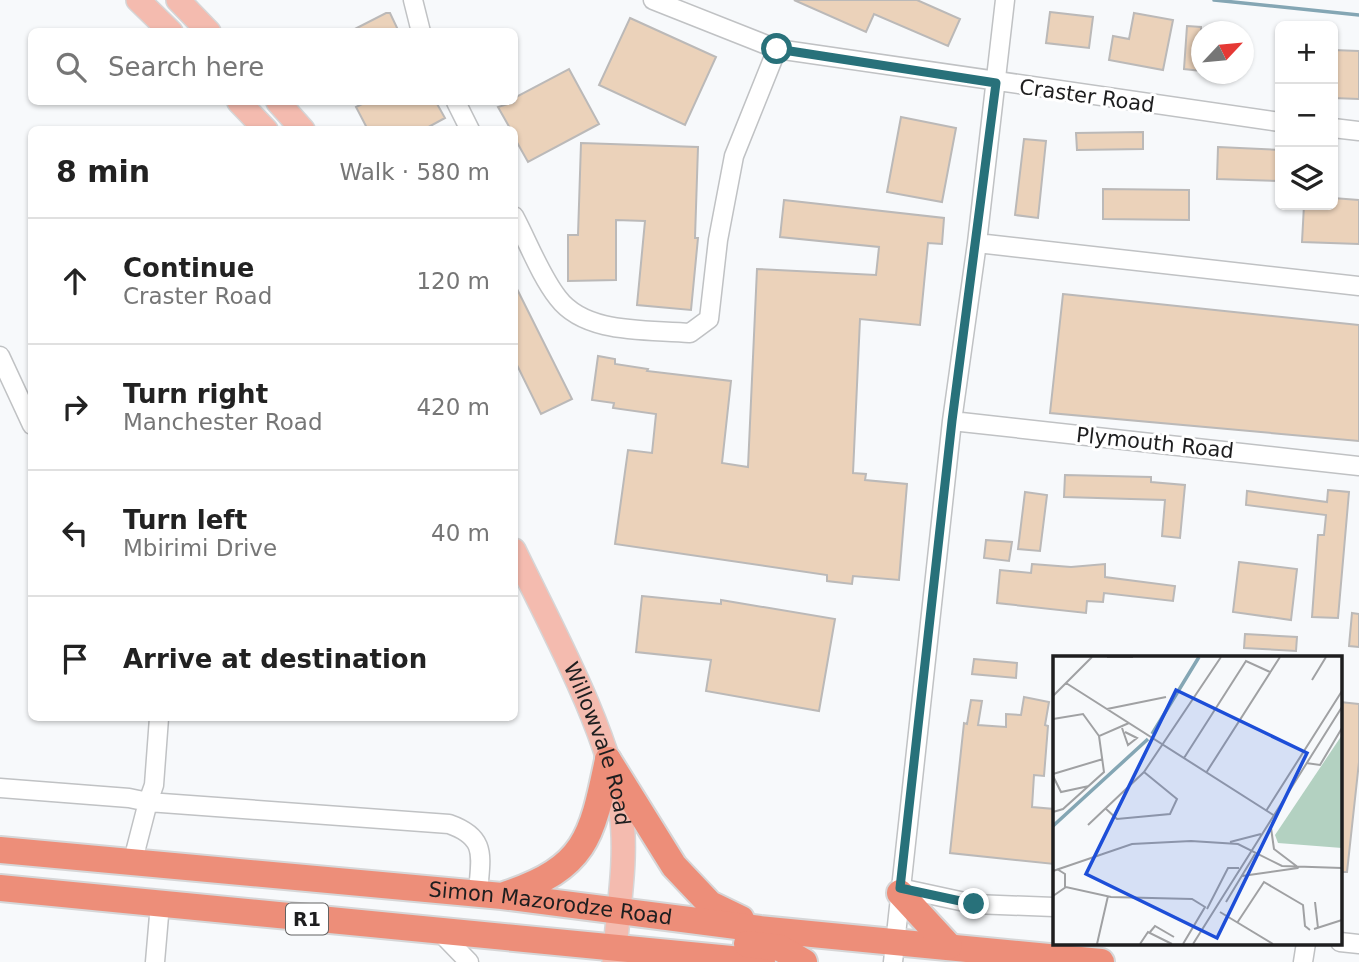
<!DOCTYPE html>
<html lang="en">
<head>
<meta charset="utf-8">
<style>
	:root { --surface:#fff; --page:#f2f2f2; --text:#222; --muted:#767676; --line:#e0e0e0 }
	body { margin:0; font-family:"DejaVu Sans",sans-serif; background:var(--page); color:var(--text) }
	.controls { position:absolute; right:21px; top:21px; display:grid; overflow:hidden; border-radius:10px; box-shadow:0 2px 5px #0004 }
	.controls button { width:63px; height:63px; display:grid; place-items:center; padding:0; border:0; border-bottom:2px solid var(--line); background:var(--surface); color:var(--text); font:35px sans-serif }
	.compass { position:absolute; left:1191px; top:21px; width:63px; height:63px; border-radius:50%; background:var(--surface); box-shadow:0 2px 5px #0004; rotate:64deg }
	.stop { position:absolute; width:21px; height:21px; margin:-16px; border:5px solid #28717a; border-radius:50%; background:#fff }
	.stop.end { background:#28717a; border-color:#fff; box-shadow:0 2px 7px #0008 }
	.list { margin:0; padding:0; list-style:none }
	h2 { display:flex; justify-content:space-between; align-items:center; height:91px; margin:0; padding:0 28px; font-size:30px }
	h2 small { font-size:23px; font-weight:400; color:var(--muted) }
	.list li { display:grid; grid-template-columns:46px 1fr auto; gap:21px; align-items:center; box-sizing:border-box; height:126px; padding:0 28px; border-top:2px solid var(--line) }
	.list b { display:block; font-size:26px; white-space:nowrap }
	.list p { margin:0; font-size:23px; white-space:nowrap; color:var(--muted) }
	.list em { font-size:23px; font-style:normal; color:var(--muted) }
	.icon { flex:none; width:38px; height:38px; fill:none; stroke:currentColor; stroke-width:2; stroke-linecap:round; stroke-linejoin:round }
	.map { position:relative; flex:none; width:1359px; height:962px; overflow:hidden }
	.search { position:absolute; background:var(--surface); box-shadow:0 2px 5px #0004; left:28px; top:28px; width:490px; height:77px; display:flex; align-items:center; gap:18px; box-sizing:border-box; padding:0 24px; border-radius:10px; color:var(--muted); font-size:26px }
	.panel { position:absolute; background:var(--surface); box-shadow:0 2px 5px #0004; left:28px; top:126px; width:490px; height:595px; border-radius:10px }
	.map>svg:first-child { display:block }
	.lines { fill:none; stroke-linecap:round; stroke-linejoin:round }
	.stream { stroke:#84a6b4; stroke-width:3.5 }
	.building { fill:#ebd2ba; stroke:#bbb9b8; stroke-width:2 }
	.minor-casing { stroke:#c0c2c4; stroke-width:21 }
	.major-casing { stroke:#d6d6d7; stroke-width:26 }
	.highway-casing { stroke:#d6d6d7; stroke-width:30 }
	.minor { stroke:#fff; stroke-width:18 }
	.major { stroke:#f4bbaf; stroke-width:23 }
	.highway { stroke:#ed8e79; stroke-width:26 }
	.route { stroke:#28717a; stroke-width:9 }
	.labels { text-anchor:middle; dominant-baseline:central; stroke-width:6; stroke-linejoin:round; paint-order:stroke }
	.shield { fill:#fff; stroke:#626262; stroke-width:2 }
	.shield-label { font-size:19px; font-weight:bold; fill:#1e1e1f }
	.street-label { font-size:21px; fill:#1e1e1f; stroke:#fff }
	.inset-river { fill:none; stroke:#84a6b4; stroke-width:3.5 }
	.inset-road { fill:none; stroke:#a0a1a3; stroke-width:2 }
	.view { fill:#1d4ed8; fill-opacity:0.15; stroke:#1d4ed8; stroke-width:3.5 }
	.inset-edge { fill:none; stroke:#1e1e1f; stroke-width:3.5 }
</style>
</head>
<body>
<div class="map">
<svg width="1359" height="962" viewBox="0 0 1359 962">
	<rect width="100%" height="100%" fill="#f7f9fb"/>
	<g class="lines">
		<path class="stream" d="M1214,0l145,15"/>
	</g>
	<path class="building" d="M794,0h123l43,19 -12,27 -74,-32 -8,18z
		M1050,12l43,5 -4,31 -43,-5z
		M386,13h4l9,19h-50z
		M1134,13l39,7 -10,50 -54,-10 4,-24 16,3z
		M630,18l86,39 -31,68 -86,-40z
		M1187,26l14,1v44l-17,-2z
		M1333,50l26,1v48l-26,-1z
		M569,69l30,55 -71,38 -14,-25v-7h-3l-13,-23 16,-5v-4z
		M366,102h70l9,16 -22,12h-55l-12,-23z
		M901,117l55,11 -14,74 -55,-10z
		M1143,132v17l-66,1 -1,-17z
		M1024,139l22,2 -8,77 -23,-3z
		M581,143l117,4 -3,91h3l-7,72 -54,-5 8,-84 -29,-1v60l-48,1v-46h10z
		M1218,147l62,3v31l-63,-2z
		M1103,189l86,1v30l-86,-1z
		M1333,198l26,2v44l-57,-2 2,-37h29z
		M784,200l160,18 -2,26 -14,-1 -8,82 -60,-6 -7,154 13,1 -1,6 42,4 -8,96 -46,-4 -1,8 -25,-3v-6l-212,-31 13,-94 24,3 4,-39 -43,-6 1,-5 -22,-3 6,-44 17,3v5l33,5 -1,2 84,10 -9,82 26,4 9,-198 119,6 3,-28 -99,-10z
		M514,283l58,116 -31,15 -27,-55z
		M1063,294l296,31v116l-309,-28z
		M1065,475l86,2v5l34,3 -5,53 -18,-2 3,-36 -101,-3z
		M1328,490l21,2 -11,126 -26,-1 6,-82h6l2,-20 -80,-10 1,-14 80,11z
		M1025,492l22,3 -7,56 -22,-2z
		M986,540l26,2 -3,19 -25,-3z
		M1239,562l58,7 -6,51 -58,-8z
		M1032,564l39,3 34,-3v13l70,9 -2,15 -69,-8 -1,9 -16,-1 -1,12 -89,-10 3,-33 31,3z
		M642,596l79,8v-4l114,19 -16,92 -113,-20 5,-31 -75,-8z
		M1352,613l7,1v33l-10,-1z
		M1245,634l52,3 -1,14 -52,-3z
		M974,659l43,4 -1,15 -44,-4z
		M1024,697l25,5 -4,23 3,1 -4,50 -10,-1 -2,32 22,2v55l-104,-11 14,-130 3,1 4,-24 11,1 -4,24 28,2v-13l15,1z
		M1340,702l19,2v58l-12,110h-7z"/>
	<g class="lines">
		<defs>
			<path id="minor" d="M413,0l8,32
				M653,0l124,49 503,73
				M456,102l14,28
				M1333,128l26,3
				M514,216c14,26 26,59 44,82 28,37 90,31 132,35l19,-14 9,-79 16,-84 43,-107
				M977,243l382,43
				M0,356l32,69
				M952,421l407,45
				M0,788l129,10 19,4 6,-17 5,-67
				M132,864l16,-62 301,22c40,14 31,34 29,70
				M900,888l74,16 80,3
				M440,932l29,30
				M1340,942l19,2
				M155,962l5,-58
				M893,962l59,-541 25,-178 28,-243
				M1303,962l3,-19"/>
			<g id="major">
				<path d="M138,0l33,32"/>
				<path d="M178,0l31,32"/>
				<path d="M239,102l27,28"/>
				<path d="M278,102l25,28"/>
				<path id="s1" d="M514,550c37,77 94,179 107,262 7,48 -4,102 -7,150"/>
			</g>
			<g id="highway">
				<path d="M608,760l66,106 36,38 31,15"/>
				<path id="s2" d="M0,850l502,46 258,33 341,33"/>
				<path d="M0,888l762,74"/>
				<path d="M900,893l49,53"/>
				<path d="M507,894c80,-27 85,-58 101,-134"/>
				<path d="M747,944l33,4 24,14"/>
			</g>
		</defs>
		<use href="#minor" class="minor-casing"/>
		<use href="#major" class="major-casing"/>
		<use href="#highway" class="highway-casing"/>
		<use href="#minor" class="minor"/>
		<use href="#major" class="major"/>
		<use href="#highway" class="highway"/>
	</g>
	<g class="lines">
		<path class="route" d="M777,49l219,34 -44,338 -52,467 74,16"/>
	</g>
	<g class="labels">
		<rect class="shield" x="286" y="903.5" width="42" height="31" rx="5"/>
		<g class="shield-label">
			<text x="307" y="919">R1</text>
		</g>
		<g class="street-label">
			<text transform="translate(1087 96) rotate(8)">Craster Road</text>
			<text transform="translate(1155 443) rotate(6)">Plymouth Road</text>
			<text stroke="none"><textPath href="#s1" startOffset="212">Willowvale Road</textPath></text>
			<text stroke="none"><textPath href="#s2" startOffset="553">Simon Mazorodze Road</textPath></text>
		</g>
	</g>
	<g transform="translate(1053 656)">
		<rect width="289" height="289" fill="#f7f9fb"/>
		<path d="M289,79v113l-64,-5 -3,-8z" fill="#b3d1c1"/>
		<path class="inset-river" d="M99,78l47,-77M0,170l95,-87"/>
		<path class="inset-road" d="M54,1h26M259,24l14,-23M13,27l209,133M0,40l39,-39M54,53l59,-12M0,63l30,-5 16,22M69,72l6,17 9,-7 -12,-6M131,102l62,-97 24,11M253,107l14,2 22,-37M153,117l74,-116M0,118l50,-15M0,120l8,16 28,-6M52,152l12,11 53,-5 7,-15 -33,-27M213,155l76,-120M0,156l10,-3 41,-37 -5,-36 30,-13M35,169l56,-53 77,-115M218,172l3,21 25,19M177,186l31,-8M4,213l8,5v13M0,215l79,-27 59,-3 47,3 44,22 60,2M189,220l56,-8M0,240l13,-9 45,10 81,2 13,8 -22,37M173,246l29,-48M262,246l3,26M154,253l21,-41h11M167,256l53,32M184,267l27,-41 39,23 2,21 5,4M261,273l28,-9M97,276l5,-6 19,11M44,288l11,-48M87,288l8,-12 24,12M140,288l149,-237"/>
		<path class="view" d="M123,34l131,63 -90,185 -131,-64z"/>
		<rect width="289" height="289" class="inset-edge"/>
	</g>
</svg>
<div class="controls">
<button>+</button>
<button>−</button>
<button><svg class="icon" aria-label="layers" viewBox="0 0 24 24"><path d="M12 4l9 5-9 5-9-5zM3 14l9 5 9-5"/></svg></button>
</div>
<svg class="compass" viewBox="-18 -18 36 36"><path d="M0-13l5 13h-10z" fill="#e53935"/><path d="M0 13l5-13h-10z" fill="#767676"/></svg>
<div class="stop" style="left:777px;top:49px"></div>
<div class="stop end" style="left:974px;top:904px"></div>
<div class="search"><svg class="icon" aria-label="search" viewBox="0 0 24 24"><circle cx="10" cy="10" r="6"/><path d="M15 15l6 6"/></svg>Search here</div>
<section class="panel">
<h2>8 min<small>Walk · 580 m</small></h2>
<ul class="list">
<li><svg class="icon" aria-label="ahead" viewBox="0 0 24 24"><path d="M12 20V5M6 11l6-6 6 6"/></svg><div><b>Continue</b><p>Craster Road</p></div><em>120 m</em></li>
<li><svg class="icon" aria-label="right" viewBox="0 0 24 24"><path d="M7 20v-9h11M14 6l5 5-5 5"/></svg><div><b>Turn right</b><p>Manchester Road</p></div><em>420 m</em></li>
<li><svg class="icon" aria-label="left" viewBox="0 0 24 24"><path d="M17 20v-9H6M10 6l-5 5 5 5"/></svg><div><b>Turn left</b><p>Mbirimi Drive</p></div><em>40 m</em></li>
<li><svg class="icon" aria-label="arrive" viewBox="0 0 24 24"><path d="M6 21V4h12l-3 4 3 4H6"/></svg><div><b>Arrive at destination</b></div></li>
</ul>
</section>
</div>
</body>
</html>
